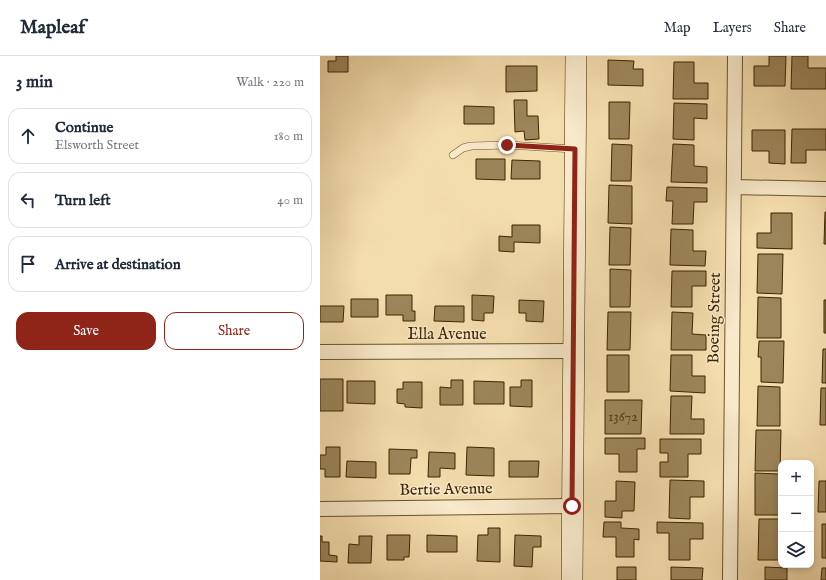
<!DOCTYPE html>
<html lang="en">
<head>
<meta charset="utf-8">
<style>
	:root { --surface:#fff; --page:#f6f6f7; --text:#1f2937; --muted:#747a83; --line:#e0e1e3; --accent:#8f2418 }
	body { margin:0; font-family:"IM FELL English",serif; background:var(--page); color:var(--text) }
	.controls { position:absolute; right:12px; bottom:12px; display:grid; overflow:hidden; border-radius:8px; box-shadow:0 2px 6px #0003 }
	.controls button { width:36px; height:36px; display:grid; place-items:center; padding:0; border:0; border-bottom:1px solid var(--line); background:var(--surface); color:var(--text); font:20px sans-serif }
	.stop { position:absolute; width:12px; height:12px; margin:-9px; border:3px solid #8f2418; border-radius:50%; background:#fff }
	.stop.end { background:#8f2418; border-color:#fff; box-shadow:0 1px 4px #0008 }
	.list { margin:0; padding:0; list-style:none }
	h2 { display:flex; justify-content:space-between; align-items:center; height:52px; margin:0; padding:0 16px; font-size:17px }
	h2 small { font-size:13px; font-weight:400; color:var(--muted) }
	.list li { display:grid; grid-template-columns:26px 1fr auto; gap:12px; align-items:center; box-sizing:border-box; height:56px; margin:0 8px 8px; padding:0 8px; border:1px solid var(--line); border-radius:12px }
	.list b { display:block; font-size:15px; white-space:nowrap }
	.list p { margin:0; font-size:13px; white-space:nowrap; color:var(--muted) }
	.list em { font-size:13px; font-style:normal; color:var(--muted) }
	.actions { display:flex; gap:8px; padding:12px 16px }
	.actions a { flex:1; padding:9px 0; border:1px solid var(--accent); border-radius:12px; text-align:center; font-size:14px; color:var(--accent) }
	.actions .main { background:var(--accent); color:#fff }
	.icon { flex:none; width:22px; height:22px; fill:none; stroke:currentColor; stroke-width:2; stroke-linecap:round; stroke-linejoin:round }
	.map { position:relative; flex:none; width:506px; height:524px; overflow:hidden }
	header { display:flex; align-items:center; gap:24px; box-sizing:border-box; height:56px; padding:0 20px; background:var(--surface); border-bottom:1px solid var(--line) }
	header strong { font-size:19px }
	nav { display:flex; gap:22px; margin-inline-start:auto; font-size:14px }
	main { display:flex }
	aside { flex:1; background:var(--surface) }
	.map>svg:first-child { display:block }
	.building { fill:#9c855a; stroke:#3c2501 }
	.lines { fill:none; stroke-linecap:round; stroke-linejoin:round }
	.lane-casing { stroke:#6a532c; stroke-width:8 }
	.street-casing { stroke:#6a532c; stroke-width:16 }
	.secondary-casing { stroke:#3c2501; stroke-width:22 }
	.lane { stroke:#f8e9ca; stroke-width:7 }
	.street { stroke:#f8e9ca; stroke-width:14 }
	.secondary { stroke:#f8e9ca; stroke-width:21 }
	.route { stroke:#8f2418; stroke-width:5 }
	.labels { text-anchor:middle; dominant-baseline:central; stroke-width:3; stroke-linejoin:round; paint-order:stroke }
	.number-label { font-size:14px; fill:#543d17 }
	.street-label { font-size:16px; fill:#3c2501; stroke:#f8e9ca }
</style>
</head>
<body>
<header>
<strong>Mapleaf</strong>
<nav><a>Map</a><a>Layers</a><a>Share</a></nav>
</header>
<main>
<aside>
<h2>3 min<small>Walk · 220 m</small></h2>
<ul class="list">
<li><svg class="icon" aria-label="ahead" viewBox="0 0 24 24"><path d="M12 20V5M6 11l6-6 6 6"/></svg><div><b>Continue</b><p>Elsworth Street</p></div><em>180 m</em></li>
<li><svg class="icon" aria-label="left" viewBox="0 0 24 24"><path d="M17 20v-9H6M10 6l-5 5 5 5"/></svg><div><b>Turn left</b></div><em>40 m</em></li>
<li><svg class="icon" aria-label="arrive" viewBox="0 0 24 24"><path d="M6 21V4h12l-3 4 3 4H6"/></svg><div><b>Arrive at destination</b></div></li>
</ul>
<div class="actions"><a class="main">Save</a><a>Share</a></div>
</aside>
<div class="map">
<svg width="506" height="524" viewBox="0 0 506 524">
	<rect width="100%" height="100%" fill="#f4ddad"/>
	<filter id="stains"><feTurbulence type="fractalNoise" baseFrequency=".005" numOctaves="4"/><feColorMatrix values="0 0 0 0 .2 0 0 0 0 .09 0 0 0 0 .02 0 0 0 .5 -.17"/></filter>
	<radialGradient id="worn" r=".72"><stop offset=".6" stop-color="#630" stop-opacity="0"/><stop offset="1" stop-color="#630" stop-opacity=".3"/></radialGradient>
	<path class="building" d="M16,0h12v16h-20v-11h8z
		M449,0h17l-1,30h-31v-20h15z
		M472,0h16v12h18v21h-35z
		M288,4l26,1 -1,8h10v17l-35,-1z
		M354,6h20v21h14v16h-35z
		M186,10h31v25l-31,1z
		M194,44h13v16h11l1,23 -14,1 -1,-9 -9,1z
		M289,46h21l-1,37h-20z
		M354,47l33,1v15l-13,-1v22l-21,-1z
		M144,50l30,1v17h-30z
		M472,73h34v21h-20v13h-15z
		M432,74h33v34l-16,-1v-12h-17z
		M292,88l20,1 -1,36h-20z
		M353,88l21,1v21l13,1v16l-36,-1z
		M156,103h29v21l-29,-1z
		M192,104l28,1v18h-29z
		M289,129l23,1v38l-24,-1z
		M347,131l40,1v14h-13l-1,22h-21l1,-23h-7z
		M505,156h1v32h-2z
		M451,157h21v36l-35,-1v-15h14z
		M192,169h28v18l-26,-1v10l-15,-1v-15l13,1z
		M290,171l21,1 -1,37h-21z
		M351,173l22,1v21h13l-1,15 -35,-1z
		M438,198h25l-1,40 -25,-1z
		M290,213l21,1 -1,37h-20z
		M352,215h34v15h-14v21h-21z
		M66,239h26v16h3v10h-12v-6h-17z
		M152,239l22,1 -1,17h-9v8l-12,-1z
		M438,241l23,1v40h-24z
		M31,243h27v18h-27z
		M199,244l25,1 -1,21 -17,-1v-8h-7z
		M504,244h2v33h-2z
		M0,250h24l-1,16h-23z
		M115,250h29v16l-30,-1z
		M288,256h23l-1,38h-23z
		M352,256l21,1 -1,21 14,1v15h-35z
		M439,285h25l-1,42 -22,-1v-25h-3z
		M503,293h3v34h-4z
		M287,299h22v37h-22z
		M351,299h21v21h13v17l-35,-2z
		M0,323h23v32h-23z
		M131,324h12v25h-23v-18l11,1z
		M201,324h11v27l-22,-1v-19h11z
		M27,325h28v23l-28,-1z
		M154,325l30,1v22h-30z
		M83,326h19v26l-17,-1v-3l-8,-1v-14h6z
		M438,330l22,1v39h-23z
		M501,332h5v37h-6z
		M351,340h21l-1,23h13v15h-34z
		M285,344h37l-1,34h-36z
		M436,374h25l-1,41h-25z
		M285,382h40v11h-8v23h-18v-18h-14z
		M340,383h41v15h-13v23h-28v-15h8v-9h-8z
		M6,391h14v30h-15v-8h-5v-14h6z
		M147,391l27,1v28l-28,-1z
		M69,393l28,1v8h-6l-1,16h-21z
		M109,396l26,1v16l-15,-1v9h-12z
		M27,405l29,1v16l-30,-1z
		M189,405h30l-1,16h-29z
		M435,417l24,1v41h-24z
		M350,424l34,1v16h-14v22l-21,-1z
		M296,425l19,1 -1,29h-12v7l-17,-1v-16h11z
		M499,425h7v31h-8z
		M439,463h22v41h-23z
		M284,466h17v6l18,1v11l-5,-1v18h-18v-20h-13z
		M337,466l46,1v16h-13v21h-21v-27h-12z
		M502,468h4v34h-4z
		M168,472h12v34l-23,-1 1,-26h10z
		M67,479h23l-1,22h-5v3h-17z
		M107,479l30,1v16h-30z
		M195,479l26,1v11h-8l-1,20 -18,-1z
		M0,480h2v6h7v13l8,1v6l-17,-1z
		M39,480h13l-1,27h-23l1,-19 10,1z
		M297,511h19v13h-19z
		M351,511l32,1 -1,12h-31z
		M445,511l22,1v12h-22z
		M502,512h4v12h-5z"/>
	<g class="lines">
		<defs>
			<path id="lane" d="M133,99l10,-7 8,-2 36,-1 66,4"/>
			<path id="street" d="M414,131l92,2
				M0,296l253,-1
				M0,453l252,-3
				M410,524l5,-524"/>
			<path id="secondary" d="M252,524l4,-524"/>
		</defs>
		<use href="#lane" class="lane-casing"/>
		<use href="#street" class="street-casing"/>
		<use href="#secondary" class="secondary-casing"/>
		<use href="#lane" class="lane"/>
		<use href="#street" class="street"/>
		<use href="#secondary" class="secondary"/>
	</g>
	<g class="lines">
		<path class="route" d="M187,89l68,4 -3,357"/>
	</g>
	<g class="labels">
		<g class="number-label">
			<text x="303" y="361">13672</text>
		</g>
		<g class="street-label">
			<text transform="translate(395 262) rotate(-89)">Boeing Street</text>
			<text x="127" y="279">Ella Avenue</text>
			<text transform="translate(126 434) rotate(-1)">Bertie Avenue</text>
		</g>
	</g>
	<rect width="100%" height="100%" filter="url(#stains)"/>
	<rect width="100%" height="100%" fill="url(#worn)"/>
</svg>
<div class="controls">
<button>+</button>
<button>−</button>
<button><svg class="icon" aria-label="layers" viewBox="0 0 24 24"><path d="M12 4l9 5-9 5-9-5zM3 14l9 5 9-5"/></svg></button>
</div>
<div class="stop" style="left:252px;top:450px"></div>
<div class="stop end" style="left:187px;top:89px"></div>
</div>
</main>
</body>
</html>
